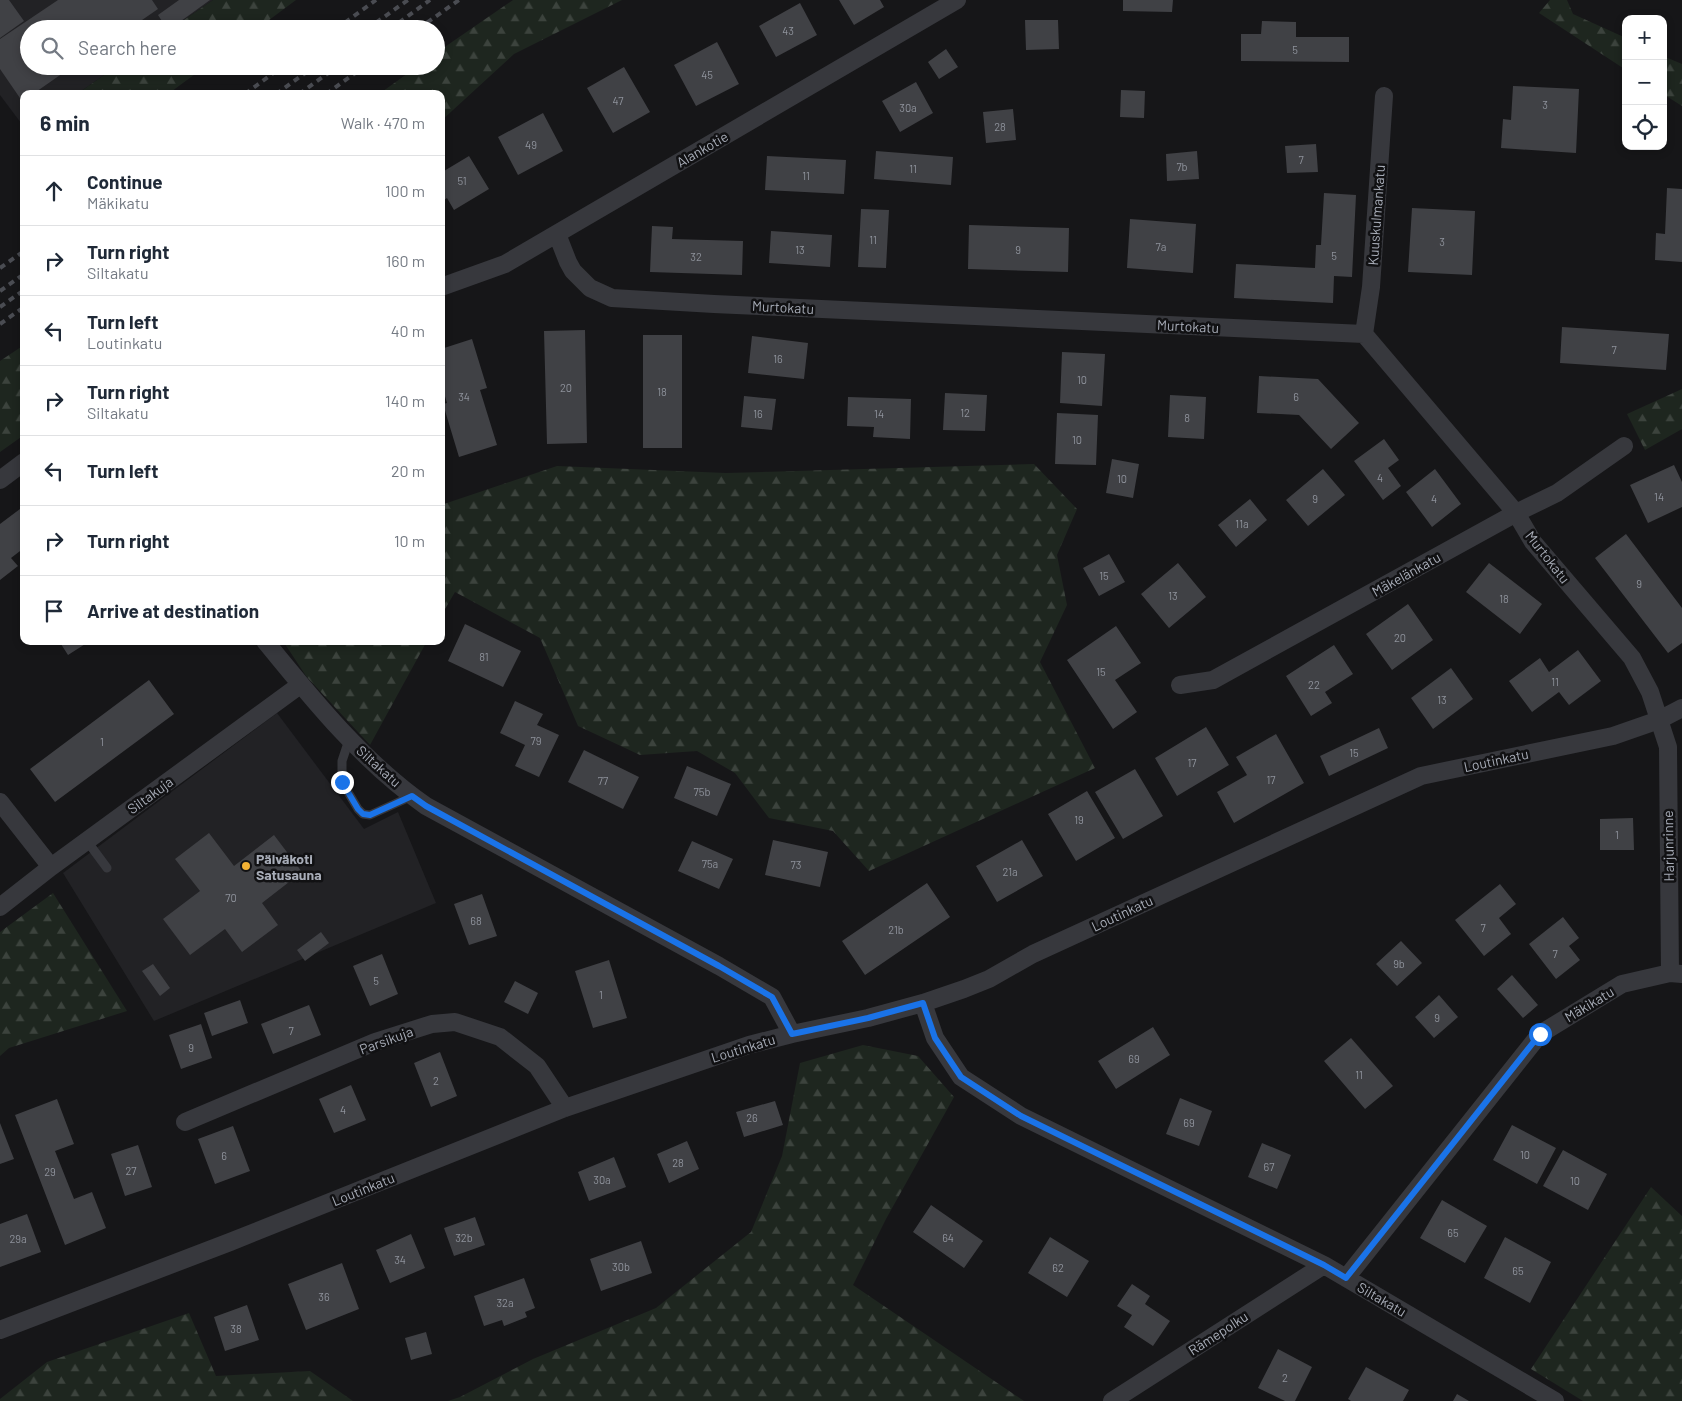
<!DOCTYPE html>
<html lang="en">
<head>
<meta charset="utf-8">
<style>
	:root { --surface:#fff; --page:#f2f2f3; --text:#1f2937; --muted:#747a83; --line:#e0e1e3 }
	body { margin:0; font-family:Barlow,sans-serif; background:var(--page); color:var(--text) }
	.controls { position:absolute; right:15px; top:15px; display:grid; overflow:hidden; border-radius:10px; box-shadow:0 2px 8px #0003 }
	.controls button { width:45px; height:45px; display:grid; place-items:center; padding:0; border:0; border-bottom:1px solid var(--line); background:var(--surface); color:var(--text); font:25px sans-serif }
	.stop { position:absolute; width:15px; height:15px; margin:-11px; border:4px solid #1a73e8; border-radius:50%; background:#fff }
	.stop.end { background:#1a73e8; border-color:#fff; box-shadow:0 1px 5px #0008 }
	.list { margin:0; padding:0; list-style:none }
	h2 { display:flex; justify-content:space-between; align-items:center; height:65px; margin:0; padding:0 20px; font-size:21px }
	h2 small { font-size:16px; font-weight:400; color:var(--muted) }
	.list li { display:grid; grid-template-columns:32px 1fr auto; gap:15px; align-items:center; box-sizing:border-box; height:70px; padding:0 20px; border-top:1px solid var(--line) }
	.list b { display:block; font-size:19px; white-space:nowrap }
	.list p { margin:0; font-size:16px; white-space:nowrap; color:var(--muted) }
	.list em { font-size:16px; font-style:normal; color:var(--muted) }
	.icon { flex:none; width:28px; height:28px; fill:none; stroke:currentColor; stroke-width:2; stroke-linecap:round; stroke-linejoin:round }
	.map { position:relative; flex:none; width:1682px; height:1401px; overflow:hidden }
	.search { position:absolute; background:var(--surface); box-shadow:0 2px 8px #0003; left:20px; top:20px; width:425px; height:55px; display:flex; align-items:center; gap:12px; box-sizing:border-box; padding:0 18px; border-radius:28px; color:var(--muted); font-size:19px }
	.panel { position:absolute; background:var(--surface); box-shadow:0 2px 8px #0003; left:20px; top:90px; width:425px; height:555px; border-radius:10px }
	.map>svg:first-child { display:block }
	.built { fill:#222225 }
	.forest { fill:url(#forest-firs) }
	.building { fill:#404145 }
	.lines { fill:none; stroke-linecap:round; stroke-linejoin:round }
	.service { stroke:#37383d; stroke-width:9 }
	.minor { stroke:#37383d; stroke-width:18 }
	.rail { stroke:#4a4c52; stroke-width:4; stroke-dasharray:6 5; stroke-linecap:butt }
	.route { stroke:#1a73e8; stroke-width:6 }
	.poi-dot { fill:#f2b134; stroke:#111113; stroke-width:2 }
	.labels { text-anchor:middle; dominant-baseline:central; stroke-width:5; stroke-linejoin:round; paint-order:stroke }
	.number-label { font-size:11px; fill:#8e929b }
	.street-label { font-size:14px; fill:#a8adb8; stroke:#111113 }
	.poi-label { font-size:14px; font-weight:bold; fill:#a8adb8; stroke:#111113; text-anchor:start }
</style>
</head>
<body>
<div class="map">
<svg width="1682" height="1401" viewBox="0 0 1682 1401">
	<defs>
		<pattern id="forest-firs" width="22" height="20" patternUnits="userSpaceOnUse" patternTransform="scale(1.25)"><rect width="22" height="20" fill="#1e261f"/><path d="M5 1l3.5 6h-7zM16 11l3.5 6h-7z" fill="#3c433d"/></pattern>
	</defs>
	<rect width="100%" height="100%" fill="#161618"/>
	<path class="built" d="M0,0h213l-42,29h-142v37h88l-40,28h-53v33l-24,-32z
		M277,713l87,116 34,-17 38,91 -282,118 -91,-148z"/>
	<path class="forest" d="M213,0h83l-39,29h-86z
		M513,0h109l-108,54 -73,67v-27h-62l39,-28h18v-13z
		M1550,0h17l6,14 53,24v32l-87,-57z
		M1663,56l19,8v42l-19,-12z
		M117,66h89l-38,28h-91z
		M24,345v90l-24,17v-91z
		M1682,389v40l-37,21 -18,-36z
		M1034,464l43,45 -20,46 10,50 -27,57 55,106 -226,103 -36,-40 -64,-13 -34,-45 -38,-22 -57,4 -62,-29 -38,-88 -85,-46 -14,24v-111l116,-39 169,7z
		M283,641h144l-57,104 -64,-69z
		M53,893l74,118 -118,37 -9,8v-124z
		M863,1045l55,11 36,41 -68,122 -33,66 171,116h-576l12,-4 73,-38 123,-51 95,-76 31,-76 18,-93z
		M1651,1187l31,29v185h-99l-52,-32z
		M189,1313l27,63 94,-5 43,30h-353v-2l47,-37z"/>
	<path class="building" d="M0,0h9l15,21 -24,17z
		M58,0h94l6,9 -29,20h-100v37h44l-40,28h-9v6l-2,1 -22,-32v-30z
		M179,0h31l-40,29h-3l-9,-14z
		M839,0h41l4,7 -30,18z
		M1123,0h50l-1,12 -49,-1z
		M800,3l17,32 -41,22 -17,-31z
		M1025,20h33l1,29 -33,1z
		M1262,21l34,1v15h53v25l-108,-1v-27h20z
		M717,42l22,42 -43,22 -22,-41z
		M946,49l12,18 -19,12 -11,-17z
		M624,67l26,45 -37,21 -26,-45z
		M916,82l17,31 -33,19 -18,-31z
		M1513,86l66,3 -3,64 -75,-5 2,-29 8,1z
		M1121,90l24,1 -1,27 -24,-1z
		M1013,109l3,31 -30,3 -3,-31z
		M543,113l20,38 -45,24 -20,-38z
		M1316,144l2,28 -31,1 -2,-27z
		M876,151l77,6 -2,28 -77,-6z
		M1197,151l2,28 -32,2 -1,-27z
		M469,156l20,33 -35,21 -7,-12 -6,4v-36l3,5z
		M767,156l79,4 -2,34 -79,-4z
		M1667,188l15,1v73l-27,-2 1,-27 9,1z
		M1324,193l32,2 -4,82 -18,-1 -1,27 -99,-5 2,-34 79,4 1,-23h5z
		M1412,208l63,3 -3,64 -64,-3z
		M861,209l28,1 -3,58 -28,-1z
		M1130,219l66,5 -3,49 -66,-5z
		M969,225l100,3 -1,44 -100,-3z
		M652,226l21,1 -1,12 71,2 -1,34 -92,-3z
		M771,231l61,4 -2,32 -61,-4z
		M1562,327l107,7 -3,36 -106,-7z
		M585,330l2,113 -40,1 -3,-113z
		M643,335h39v113h-39z
		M752,336l56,7 -4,36 -56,-6z
		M472,339l15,49 -7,2 17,55 -38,12 -16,-53 4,-1 -6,-20v-34z
		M1062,352l43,2 -3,52 -42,-3z
		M1259,376l59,3 41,44 -28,26 -32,-34 -42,-2z
		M945,393l42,2 -2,36 -42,-1z
		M1170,395l36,2 -2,42 -36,-2z
		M744,396l32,3 -4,31 -31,-3z
		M848,397l63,2 -1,40 -37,-2 1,-10 -27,-1z
		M1057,413l41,2 -2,50 -41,-1z
		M1384,439l15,21 -11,8 13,18 -18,14 -29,-39z
		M1112,459l27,5 -6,34 -27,-5z
		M1674,465l8,17v25l-34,16 -18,-38z
		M1323,469l22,26 -37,31 -22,-26z
		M1435,469l26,35 -29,23 -26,-35z
		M1250,499l17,21 -31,27 -18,-22z
		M24,506v42l-13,10 7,8 -18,14v-56z
		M1626,534l56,74v35l-14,10 -73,-95z
		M1109,554l16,28 -26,14 -16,-28z
		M1178,563l28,34 -37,31 -28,-34z
		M1489,563l53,41 -22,30 -54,-42z
		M1408,604l25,36 -41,30 -26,-36z
		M465,624l56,27 -18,36 -55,-26z
		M1116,626l25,37 -26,17 22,32 -24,17 -46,-69z
		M59,641h31l-22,14z
		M1334,645l19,29 -28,18 7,11 -21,13 -25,-40z
		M1578,650l23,31 -32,24 -10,-13 -27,20 -23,-31 31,-23 9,14z
		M1451,668l22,31 -40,30 -22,-31z
		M149,680l25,34 -119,88 -25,-33z
		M515,701l28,13 -6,11 22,10 -20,42 -24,-11 10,-21 -25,-12z
		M1206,727l23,38 -52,31 -22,-38z
		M1379,728l9,20 -59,28 -9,-20z
		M1276,734l28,49 -70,40 -17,-31 30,-17 -11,-18z
		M584,750l55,27 -16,32 -55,-27z
		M687,766l44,18 -14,32 -43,-18z
		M1135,769l28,47 -40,23 -28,-47z
		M1087,791l28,47 -39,23 -28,-47z
		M1633,818l1,32h-34v-31z
		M209,833l25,33 40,-31 28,37 -40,31 16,22 -36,27 -17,-23 -35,26 -27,-36 37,-28 -25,-32z
		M773,840l55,12 -8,35 -55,-12z
		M1022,840l21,36 -46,26 -21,-36z
		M692,841l41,18 -14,30 -41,-18z
		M927,883l23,34 -85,58 -23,-34z
		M1500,884l16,20 -17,14 12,16 -27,22 -29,-36z
		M482,894l15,42 -28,9 -15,-41z
		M1563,917l16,21 -10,8 11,14 -24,19 -27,-35z
		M321,932l8,11 -24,18 -8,-11z
		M1401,941l21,22 -25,23 -21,-22z
		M382,954l16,40 -28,12 -17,-40z
		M609,960l18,58 -34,10 -18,-57z
		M153,964l17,24 -10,8 -18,-25z
		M1512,975l26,30 -15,13 -26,-29z
		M515,981l23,12 -10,21 -24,-12z
		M1439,995l19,22 -24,21 -19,-21z
		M240,1000l8,23 -36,13 -8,-23z
		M309,1005l12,30 -48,19 -12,-30z
		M201,1024l11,34 -31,11 -12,-34z
		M1153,1027l17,28 -54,34 -18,-28z
		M1351,1038l42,48 -28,23 -41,-48z
		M440,1052l17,44 -26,11 -17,-44z
		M351,1085l15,35 -32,13 -15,-34z
		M1180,1098l32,13 -13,35 -33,-12z
		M57,1099l17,45 -19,7 19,48 18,-7 14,36 -41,17 -50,-130z
		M775,1101l8,24 -39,12 -8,-25z
		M0,1123l14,36 -14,5z
		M1512,1125l44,23 -19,36 -44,-24z
		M233,1126l17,45 -35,13 -17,-45z
		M687,1141l12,28 -30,14 -12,-29z
		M1262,1143l29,12 -14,34 -29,-12z
		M138,1145l14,42 -27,9 -14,-42z
		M1563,1150l44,24 -19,36 -45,-24z
		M614,1157l12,30 -37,14 -11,-29z
		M1442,1200l45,26 -22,37 -45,-25z
		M931,1205l52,36 -19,27 -51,-36z
		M27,1214l14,38 -41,15v-43z
		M475,1217l10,28 -31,11 -10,-28z
		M411,1234l14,34 -35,15 -14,-33z
		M1050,1237l39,24 -22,36 -39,-24z
		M1505,1237l46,25 -21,41 -46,-25z
		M641,1241l11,32 -51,18 -11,-32z
		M342,1263l17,46 -53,21 -18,-46z
		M524,1278l11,30 -10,4 2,5 -23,9 -2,-6 -18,6 -10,-30z
		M1132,1284l18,12 -5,8 25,17 -17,25 -29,-19 8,-12 -15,-9z
		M247,1305l12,35 -34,11 -11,-34z
		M426,1332l6,22 -21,6 -6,-22z
		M1278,1349l34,18 -17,34h-10l-27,-13z
		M1366,1367l43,23 -6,11h-52l-3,-2z
		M1457,1394l12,7h-16z"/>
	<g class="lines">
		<path class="service" d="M349,740l-7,21v21l16,27 5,5 7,1 42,-19
			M87,841l20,27"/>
		<path class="minor" d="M557,234l11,28 5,9 17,17 22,10 102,6 650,30 152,179 17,29 99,116 18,34 18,55 2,226
			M441,287l64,-23 452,-264
			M1364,334l7,-47 13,-191
			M0,480l24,-18
			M265,641c48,59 98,121 161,165l293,160 53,31 20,37
			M1180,685l33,-5 303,-167 41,-20 67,-47
			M0,802l51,65
			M0,907l51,-40 249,-182
			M923,1003l12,35 26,39 60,39 303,149 231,136
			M185,1122l190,-80 57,-18 23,-2 45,15 37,29 28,42
			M1346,1278l194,-244 82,-50 48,-11 12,1
			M0,1330l230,-88 335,-134 184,-63 43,-11 76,-16 55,-15 41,-14 25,-10 44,-25 388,-178 192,-40 46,-16 23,-12
			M1112,1401l212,-136"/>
		<path class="rail" d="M336,29l40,-29
			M367,29l41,-29
			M390,29l40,-29
			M418,29l41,-29
			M245,94l38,-28
			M276,94l39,-28
			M299,94l39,-28
			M326,94l39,-28
			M0,268l24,-17
			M0,291l24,-17
			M0,307l24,-17
			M0,324l24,-17"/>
	</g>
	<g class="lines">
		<path class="route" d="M342,782l16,27 5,5 7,1 42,-19 14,10 293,160 53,31 20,37 76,-16 55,-15 12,35 26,39 60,39 303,149 22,13 194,-244"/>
	</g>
	<circle class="poi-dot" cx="246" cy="866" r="5"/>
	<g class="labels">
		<g class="number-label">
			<text x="788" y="30">43</text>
			<text x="1295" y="49">5</text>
			<text x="707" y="74">45</text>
			<text x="618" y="100">47</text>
			<text x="1545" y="104">3</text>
			<text x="908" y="107">30a</text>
			<text x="1000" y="126">28</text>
			<text x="531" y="144">49</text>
			<text x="1301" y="159">7</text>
			<text x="1182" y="166">7b</text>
			<text x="913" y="168">11</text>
			<text x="806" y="175">11</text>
			<text x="462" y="180">51</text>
			<text x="873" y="239">11</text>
			<text x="1442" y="241">3</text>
			<text x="1161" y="246">7a</text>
			<text x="800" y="249">13</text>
			<text x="1018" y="249">9</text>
			<text x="1334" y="255">5</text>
			<text x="696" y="256">32</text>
			<text x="1614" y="349">7</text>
			<text x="778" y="358">16</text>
			<text x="1082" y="379">10</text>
			<text x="566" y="387">20</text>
			<text x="662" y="391">18</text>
			<text x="464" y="396">34</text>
			<text x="1296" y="396">6</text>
			<text x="965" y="412">12</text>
			<text x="758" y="413">16</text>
			<text x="879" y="413">14</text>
			<text x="1187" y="417">8</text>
			<text x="1077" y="439">10</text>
			<text x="1380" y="477">4</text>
			<text x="1122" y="478">10</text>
			<text x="1659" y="496">14</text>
			<text x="1315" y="498">9</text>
			<text x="1434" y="498">4</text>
			<text x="1242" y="523">11a</text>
			<text x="1104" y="575">15</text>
			<text x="1639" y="583">9</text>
			<text x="1173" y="595">13</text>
			<text x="1504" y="598">18</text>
			<text x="1400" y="637">20</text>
			<text x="484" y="656">81</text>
			<text x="1101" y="671">15</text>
			<text x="1555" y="681">11</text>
			<text x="1314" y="684">22</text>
			<text x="1442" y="699">13</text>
			<text x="536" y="740">79</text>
			<text x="102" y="741">1</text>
			<text x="1354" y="752">15</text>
			<text x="1192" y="762">17</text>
			<text x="1271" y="779">17</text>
			<text x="603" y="780">77</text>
			<text x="702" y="791">75b</text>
			<text x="1079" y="819">19</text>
			<text x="1617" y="834">1</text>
			<text x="710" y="863">75a</text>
			<text x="796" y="864">73</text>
			<text x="1010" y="871">21a</text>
			<text x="231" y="897">70</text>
			<text x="476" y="920">68</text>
			<text x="1483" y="927">7</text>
			<text x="896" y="929">21b</text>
			<text x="1555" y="953">7</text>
			<text x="1399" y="963">9b</text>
			<text x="376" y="980">5</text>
			<text x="601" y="994">1</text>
			<text x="1437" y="1017">9</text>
			<text x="291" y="1030">7</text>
			<text x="191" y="1047">9</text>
			<text x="1134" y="1058">69</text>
			<text x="1359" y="1074">11</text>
			<text x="436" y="1080">2</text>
			<text x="343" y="1109">4</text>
			<text x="752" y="1117">26</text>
			<text x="1189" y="1122">69</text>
			<text x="1525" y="1154">10</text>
			<text x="224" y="1155">6</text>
			<text x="678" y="1162">28</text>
			<text x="1269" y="1166">67</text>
			<text x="131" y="1170">27</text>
			<text x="50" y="1171">29</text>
			<text x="602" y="1179">30a</text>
			<text x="1575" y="1180">10</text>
			<text x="1453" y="1232">65</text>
			<text x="464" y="1237">32b</text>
			<text x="948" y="1237">64</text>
			<text x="18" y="1238">29a</text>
			<text x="400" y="1259">34</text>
			<text x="621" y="1266">30b</text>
			<text x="1058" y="1267">62</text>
			<text x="1518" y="1270">65</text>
			<text x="324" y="1296">36</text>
			<text x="505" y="1302">32a</text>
			<text x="236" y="1328">38</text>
			<text x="1285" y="1377">2</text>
		</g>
		<g class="street-label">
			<text transform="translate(702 149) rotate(-30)">Alankotie</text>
			<text transform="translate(1376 215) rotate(-86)">Kuuskulmankatu</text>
			<text transform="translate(783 307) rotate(3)">Murtokatu</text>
			<text transform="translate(1188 326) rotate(3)">Murtokatu</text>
			<text transform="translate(1548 557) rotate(52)">Murtokatu</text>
			<text transform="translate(1406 574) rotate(-29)">Mäkelänkatu</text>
			<text transform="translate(1496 760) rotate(-12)">Loutinkatu</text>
			<text transform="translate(379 766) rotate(42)">Siltakatu</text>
			<text transform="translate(150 795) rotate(-36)">Siltakuja</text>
			<text transform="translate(1668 846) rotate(-91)">Harjunrinne</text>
			<text transform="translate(1122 913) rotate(-25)">Loutinkatu</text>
			<text transform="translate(1589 1004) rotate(-31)">Mäkikatu</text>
			<text transform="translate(386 1040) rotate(-20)">Parsikuja</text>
			<text transform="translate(743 1048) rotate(-17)">Loutinkatu</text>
			<text transform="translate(363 1189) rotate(-22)">Loutinkatu</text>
			<text transform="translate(1382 1299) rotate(30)">Siltakatu</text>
			<text transform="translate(1218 1333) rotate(-33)">Rämepolku</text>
		</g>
		<g class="poi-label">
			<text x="256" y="858">Päiväkoti<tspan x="256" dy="16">Satusauna</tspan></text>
		</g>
	</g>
</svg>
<div class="controls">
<button>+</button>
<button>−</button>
<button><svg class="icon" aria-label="locate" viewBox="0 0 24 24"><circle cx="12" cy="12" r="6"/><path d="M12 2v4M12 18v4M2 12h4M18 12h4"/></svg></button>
</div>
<div class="stop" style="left:1540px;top:1034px"></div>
<div class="stop end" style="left:342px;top:782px"></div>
<div class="search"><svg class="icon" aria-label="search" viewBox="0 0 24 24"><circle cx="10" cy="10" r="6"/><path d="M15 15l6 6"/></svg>Search here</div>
<section class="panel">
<h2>6 min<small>Walk · 470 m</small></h2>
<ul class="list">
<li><svg class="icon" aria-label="ahead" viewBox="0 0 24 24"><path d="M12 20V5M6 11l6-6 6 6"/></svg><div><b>Continue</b><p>Mäkikatu</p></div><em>100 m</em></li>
<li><svg class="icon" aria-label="right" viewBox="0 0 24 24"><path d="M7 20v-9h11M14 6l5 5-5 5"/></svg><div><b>Turn right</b><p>Siltakatu</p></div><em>160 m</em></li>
<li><svg class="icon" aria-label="left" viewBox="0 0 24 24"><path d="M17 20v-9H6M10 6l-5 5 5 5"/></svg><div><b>Turn left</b><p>Loutinkatu</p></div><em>40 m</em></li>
<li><svg class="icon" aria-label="right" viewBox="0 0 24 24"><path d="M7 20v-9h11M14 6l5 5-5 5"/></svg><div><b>Turn right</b><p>Siltakatu</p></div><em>140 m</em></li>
<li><svg class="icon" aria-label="left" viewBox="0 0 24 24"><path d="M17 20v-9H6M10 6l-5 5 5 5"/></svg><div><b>Turn left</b></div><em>20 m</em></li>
<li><svg class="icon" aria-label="right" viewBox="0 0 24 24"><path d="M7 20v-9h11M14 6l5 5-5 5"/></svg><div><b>Turn right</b></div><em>10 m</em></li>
<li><svg class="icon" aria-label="arrive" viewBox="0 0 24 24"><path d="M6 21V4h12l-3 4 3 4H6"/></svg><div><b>Arrive at destination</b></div></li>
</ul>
</section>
</div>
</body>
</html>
